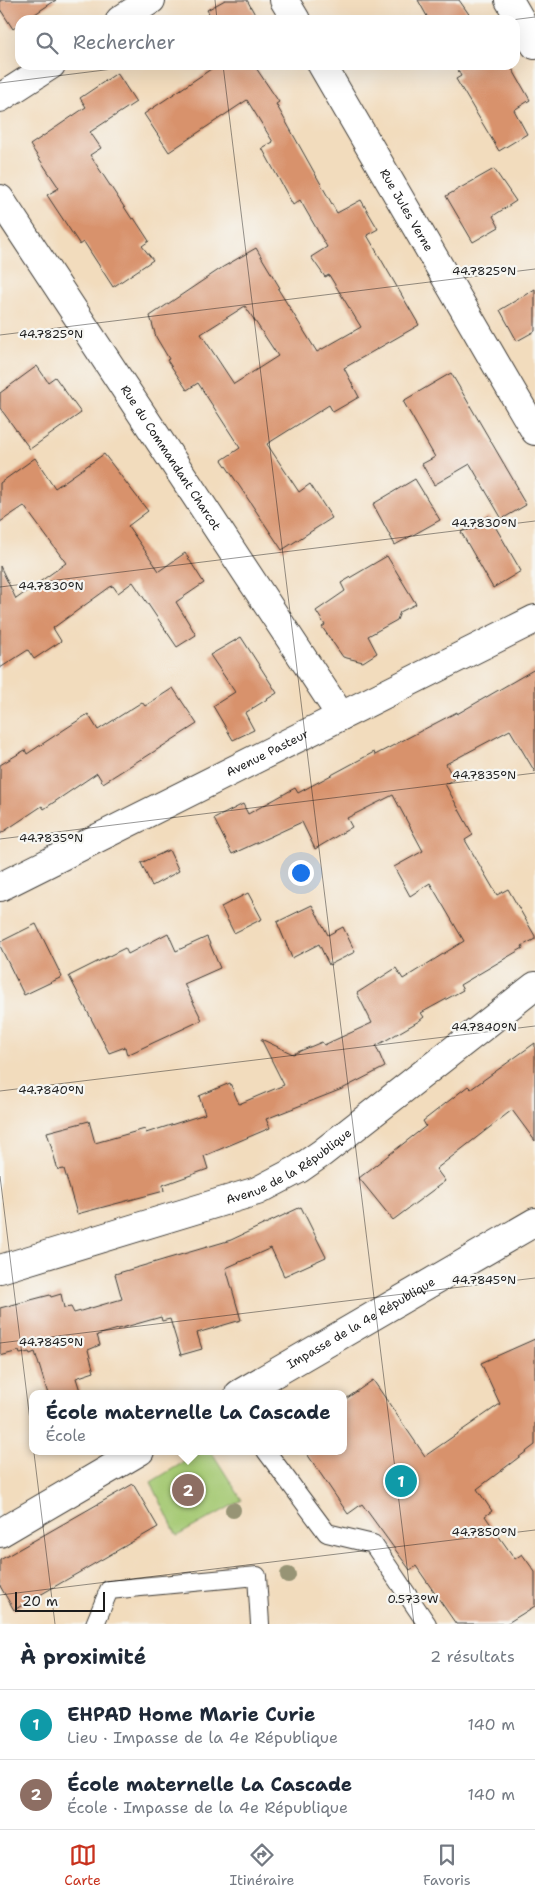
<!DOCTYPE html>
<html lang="fr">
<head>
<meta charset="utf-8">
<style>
	:root { --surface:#fff; --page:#f2f2f3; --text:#1f2937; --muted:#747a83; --line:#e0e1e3; --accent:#c8321e }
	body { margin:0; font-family:"Shantell Sans",sans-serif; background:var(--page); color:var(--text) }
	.scale { position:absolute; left:15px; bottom:12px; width:90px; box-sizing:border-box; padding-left:5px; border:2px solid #1c1c1c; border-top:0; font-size:14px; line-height:18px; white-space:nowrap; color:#1c1c1c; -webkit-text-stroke:4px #f6f6f2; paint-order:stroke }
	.you { position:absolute; left:300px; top:872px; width:18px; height:18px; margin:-12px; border:4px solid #fff; border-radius:50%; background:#1a73e8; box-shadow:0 0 0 8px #1a73e833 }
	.badge { display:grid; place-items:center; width:32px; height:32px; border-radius:50%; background:var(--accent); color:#fff; font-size:16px; font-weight:700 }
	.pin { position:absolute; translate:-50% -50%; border:2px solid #fff; box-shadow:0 1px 5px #0006 }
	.popup { position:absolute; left:29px; top:1390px; width:318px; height:65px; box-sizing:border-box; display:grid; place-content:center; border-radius:10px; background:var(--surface); filter:drop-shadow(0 1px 4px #0005); font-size:16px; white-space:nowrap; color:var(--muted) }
	.popup b { font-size:19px; color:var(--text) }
	.popup::after { content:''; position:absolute; left:50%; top:100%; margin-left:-10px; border:10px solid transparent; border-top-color:var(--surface) }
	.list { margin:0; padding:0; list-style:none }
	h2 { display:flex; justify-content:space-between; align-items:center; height:65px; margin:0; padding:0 20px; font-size:21px }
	h2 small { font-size:16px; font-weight:400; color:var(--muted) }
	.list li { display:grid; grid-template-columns:32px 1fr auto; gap:15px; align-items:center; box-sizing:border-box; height:70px; padding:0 20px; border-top:1px solid var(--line) }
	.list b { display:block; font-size:19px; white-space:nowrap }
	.list p { margin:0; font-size:16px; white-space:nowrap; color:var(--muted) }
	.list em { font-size:16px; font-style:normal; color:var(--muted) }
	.icon { flex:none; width:28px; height:28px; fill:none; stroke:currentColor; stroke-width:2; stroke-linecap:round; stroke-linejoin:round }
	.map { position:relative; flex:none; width:535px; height:1624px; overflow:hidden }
	.search { position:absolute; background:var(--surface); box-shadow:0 5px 20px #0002; left:15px; right:15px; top:15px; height:55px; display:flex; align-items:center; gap:12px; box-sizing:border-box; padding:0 18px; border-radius:15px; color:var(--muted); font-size:19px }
	.sheet { height:205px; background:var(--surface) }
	nav { display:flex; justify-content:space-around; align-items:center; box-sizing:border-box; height:70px; border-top:1px solid var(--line); background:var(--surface); font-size:14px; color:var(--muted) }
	nav a { display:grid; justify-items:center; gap:2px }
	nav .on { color:var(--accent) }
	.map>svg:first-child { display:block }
	.green { fill:#a5c973; stroke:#607248 }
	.building { fill:#d8926c; fill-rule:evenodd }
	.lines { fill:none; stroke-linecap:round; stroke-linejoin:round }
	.service-casing { stroke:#3c3934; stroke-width:20 }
	.minor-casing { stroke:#3c3934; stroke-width:30 }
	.service { stroke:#fff; stroke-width:18 }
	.minor { stroke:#fff; stroke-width:28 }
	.tree { fill:#979475 }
	.ticks { fill:none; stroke:#1c1c1c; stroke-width:1; stroke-opacity:0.45 }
	.labels { text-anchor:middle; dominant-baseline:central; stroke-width:4.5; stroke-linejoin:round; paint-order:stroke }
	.street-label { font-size:12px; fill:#1c1c1c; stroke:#f6f6f2 }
	.ticks-label { font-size:12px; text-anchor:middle; fill:#1c1c1c; stroke:#f6f6f2; stroke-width:4.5; stroke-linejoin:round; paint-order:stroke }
</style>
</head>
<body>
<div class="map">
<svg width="535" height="1624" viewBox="0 0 535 1624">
	<rect width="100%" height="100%" fill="#f6f6f2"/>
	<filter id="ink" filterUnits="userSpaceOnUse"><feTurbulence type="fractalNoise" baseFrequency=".02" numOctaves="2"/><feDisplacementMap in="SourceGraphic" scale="10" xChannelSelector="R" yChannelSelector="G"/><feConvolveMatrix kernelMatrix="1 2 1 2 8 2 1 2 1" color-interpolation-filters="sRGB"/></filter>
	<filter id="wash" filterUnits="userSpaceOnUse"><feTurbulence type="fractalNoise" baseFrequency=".0096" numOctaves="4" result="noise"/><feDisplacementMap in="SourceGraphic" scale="20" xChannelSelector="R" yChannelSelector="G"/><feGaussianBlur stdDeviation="1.12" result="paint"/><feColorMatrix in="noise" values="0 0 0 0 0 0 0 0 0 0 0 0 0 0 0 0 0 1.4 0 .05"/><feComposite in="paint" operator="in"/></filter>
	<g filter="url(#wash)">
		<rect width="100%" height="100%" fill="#f2dcbd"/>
		<path class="green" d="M202,1451h9l31,49 -65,36 -26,-54z"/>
		<g id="blocks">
			<path class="building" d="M0,0h56l-30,20h-6v4l-7,5 -13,-20z
				M225,0h22l11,20h-45l-6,-10z
				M418,0h41l14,20h-44z
				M217,65h37l25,37 -3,2 61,109 24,-13 17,29 -11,6 52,90 -75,43 15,29 -26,15 -4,-7 -62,39 32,48 11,-8 22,34 -50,32 -60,-90 18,-12 -42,-65 -11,7 -20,-30 2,-1 -13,-22 -6,-21 73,-49 33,-19 24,40 -2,1 39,63 44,-25 -32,-52 -4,2 -14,-20 16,-10 -27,-47 -7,5 -31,-57 11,-6 -26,-42 -78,52 -25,-38zM245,306l33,50 -44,28 -33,-50z
				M455,65h55l20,35 -16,10 13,24 -28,17 -43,-72 5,-3z
				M117,73l19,29 -46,30 11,16 -11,7 42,64 2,-1 15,23 -7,5 11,14 -40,27 -29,-45 -4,3 -33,-50 12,-7 -29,-43 56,-38 -6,-9z
				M494,169l22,32 -23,15 6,11 -26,15 -27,-46z
				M535,289v42l-18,10 -17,-31z
				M37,366l11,16 7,-5 26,36 -51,36 -30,-41v-15z
				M451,373l67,115h-2l10,17 -24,14 -32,-55 -36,21 -12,-21 13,-7 -32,-56z
				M104,454l44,57 -20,15 31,45 26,-18 19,30 -28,19 20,33 -19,12 -44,-65 -15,11 -5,-7 -3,1 -57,41 8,13 -27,18 -6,-9 -28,18v-102l16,33 50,-36 -42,-57 -24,16v-39l35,-25 20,30z
				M415,479l25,41 -45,25 -22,-41z
				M489,516l32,55 -28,17 -32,-56z
				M387,556l29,48 -16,8 -3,8 -29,16 9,17 -14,9 -20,-5 -21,-30 3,-2 -9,-14 29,-20 -4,-8z
				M241,637l36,56 -32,20 9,17 -21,10 -20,-34 22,-14 -25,-37z
				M535,669v103l-25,-42 -64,34 8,16 -9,4 28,51 -8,5 32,55 11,-6 27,47v3l-13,7 1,2 -63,37 3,5 -42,23 3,4 -5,4 -43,25 9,21 -43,22 -76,30 4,9 -66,28 4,13 -45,16 1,6 -87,23 -13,-45 -6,1 -11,-38 42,-11 6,22 50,-14 1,4 59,-19 -6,-18 31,-13 9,21 45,-19 -23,-46 32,15 29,-12 2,3 48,-22 -15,-30 39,-25 7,11 61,-38 -34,-58 -20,13 -16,-29 29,-16 -30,-56 -46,23 5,9 -37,22 -13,-27 -70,32 -18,-35 29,-15 5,10 47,-26 3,5 76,-41 1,3 82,-43v2z
				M173,688l24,36 -56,36v-1l-38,24 -6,-10 -53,36 -2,-3 -42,28v-69l25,-15 2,4 61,-40 10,16 44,-28 3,4z
				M169,850l10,21 -27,15 -11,-23z
				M248,893l14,26 -28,14 -13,-26z
				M312,905l16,30 15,-8 12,25 -26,13 -10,-21 -27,14 -15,-36z
				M36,924l26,53 -38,18 -24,-49v-4z
				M168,933l8,18 31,-14 13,31 -36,16 18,36 -75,35 -2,-8 -16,6 -40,-77 56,-28 3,6z
				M535,1043v98l-23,-31 -76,59 9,12 -52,39 -34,-42 67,-52 -3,-5 45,-35 3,3z
				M301,1207l25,50 -42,19 -13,-28 -45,20 15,52 -44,13 5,16 -21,6 -11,-36 -8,2 -1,-4 -64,18 3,10 -12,5 6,22 -18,6 5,16h-33l-13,-42 -5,2 -1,-2 -9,2 -1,-3 -19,5v-48l50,-13 1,2 10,-3 3,14 7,-1 3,6 48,-14 -7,-25 116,-34z
				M535,1339v106l-58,44 15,22 -7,5 13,19 17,24 7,-5 13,18v34l-29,18h-50l-40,-58 -6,4 -48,-66 -14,10 -43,-63h38v-50l30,-21 52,76 75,-52 -19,-41z
				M133,1484l25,43 -144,83 -14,-24v-26z"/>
		</g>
	</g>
	<g filter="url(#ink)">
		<use href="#blocks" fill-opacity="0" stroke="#3c3934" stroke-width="1"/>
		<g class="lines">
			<defs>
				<path id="service" d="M266,1451l61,82 46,11 54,80
					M95,1624l14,-34 148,-14 3,48"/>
				<g id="minor">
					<path d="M284,0l12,20"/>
					<path d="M509,0l26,45"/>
					<path d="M120,20l31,-20"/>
					<path id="s1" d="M322,65l213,366"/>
					<path d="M0,98l51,-33"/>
					<path id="s2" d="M0,199l341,517"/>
					<path id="s3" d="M0,887l535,-268"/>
					<path id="s4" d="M0,1269l257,-78 42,-22 23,-16 213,-167"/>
					<path id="s5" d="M239,1394l296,-172"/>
					<path d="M0,1533l140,-82"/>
				</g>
			</defs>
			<use href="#service" class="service-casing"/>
			<use href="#minor" class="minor-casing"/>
			<use href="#service" class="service"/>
			<use href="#minor" class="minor"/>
		</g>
		<g class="tree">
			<circle cx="233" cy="1510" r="8"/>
			<circle cx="288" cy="1575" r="8"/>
		</g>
	</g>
	<path class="ticks" d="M215,0l2,20M511,20l24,-3M223,65l191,1559M0,83l145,-18M0,335l535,-66M0,587l535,-66M0,839l535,-66M0,1091l535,-65M0,1176l55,448M0,1343l535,-65M0,1595l535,-65"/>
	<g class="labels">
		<g class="street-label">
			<text stroke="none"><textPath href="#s1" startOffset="168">Rue Jules Verne</textPath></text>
			<text stroke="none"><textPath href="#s2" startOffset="310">Rue du Commandant Charcot</textPath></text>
			<text stroke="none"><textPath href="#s3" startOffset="299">Avenue Pasteur</textPath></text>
			<text stroke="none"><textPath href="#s4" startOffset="308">Avenue de la République</textPath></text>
			<text stroke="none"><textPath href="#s5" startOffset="141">Impasse de la 4e République</textPath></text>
		</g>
	</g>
	<g class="ticks-label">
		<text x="484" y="275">44.7825°N</text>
		<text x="51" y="338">44.7825°N</text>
		<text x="484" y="527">44.7830°N</text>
		<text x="51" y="590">44.7830°N</text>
		<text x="484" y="779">44.7835°N</text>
		<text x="51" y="842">44.7835°N</text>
		<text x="484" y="1031">44.7840°N</text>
		<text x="51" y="1094">44.7840°N</text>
		<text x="484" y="1284">44.7845°N</text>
		<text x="51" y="1346">44.7845°N</text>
		<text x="484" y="1536">44.7850°N</text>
		<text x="413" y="1603">0.573°W</text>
	</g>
</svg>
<div class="scale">20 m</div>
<div class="you"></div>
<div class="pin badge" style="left:401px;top:1481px;background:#0f9aa8">1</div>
<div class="pin badge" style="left:188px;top:1490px;background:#8d6e63">2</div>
<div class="popup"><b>École maternelle La Cascade</b>École</div>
<div class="search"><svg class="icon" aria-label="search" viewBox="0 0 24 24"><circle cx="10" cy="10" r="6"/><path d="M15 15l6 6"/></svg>Rechercher</div>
</div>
<section class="sheet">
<h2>À proximité<small>2 résultats</small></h2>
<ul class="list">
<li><span class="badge" style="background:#0f9aa8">1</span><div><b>EHPAD Home Marie Curie</b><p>Lieu · Impasse de la 4e République</p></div><em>140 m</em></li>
<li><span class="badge" style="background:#8d6e63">2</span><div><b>École maternelle La Cascade</b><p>École · Impasse de la 4e République</p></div><em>140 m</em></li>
</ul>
</section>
<nav>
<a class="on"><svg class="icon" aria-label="map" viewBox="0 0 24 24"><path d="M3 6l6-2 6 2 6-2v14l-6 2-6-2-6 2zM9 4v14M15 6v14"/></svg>Carte</a>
<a><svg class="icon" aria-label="directions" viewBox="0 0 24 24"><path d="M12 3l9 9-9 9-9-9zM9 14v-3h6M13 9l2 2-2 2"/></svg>Itinéraire</a>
<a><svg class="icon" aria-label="saved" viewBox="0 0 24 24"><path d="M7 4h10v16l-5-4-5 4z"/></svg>Favoris</a>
</nav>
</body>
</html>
